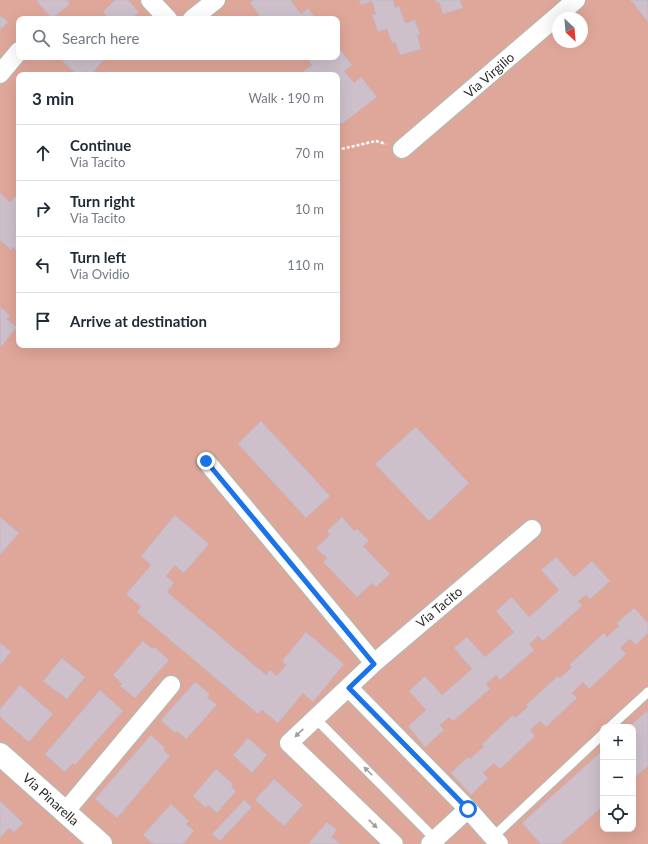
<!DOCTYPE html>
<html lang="en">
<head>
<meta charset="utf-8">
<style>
	:root { --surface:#fff; --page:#f6f6f7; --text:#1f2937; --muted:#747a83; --line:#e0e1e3 }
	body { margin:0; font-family:Lato,sans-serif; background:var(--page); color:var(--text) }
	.controls { position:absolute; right:12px; bottom:12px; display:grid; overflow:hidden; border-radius:8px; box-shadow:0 4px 16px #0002 }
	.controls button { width:36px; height:36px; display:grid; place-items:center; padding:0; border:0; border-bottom:1px solid var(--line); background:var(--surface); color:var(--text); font:20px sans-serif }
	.compass { position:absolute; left:552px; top:12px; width:36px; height:36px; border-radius:50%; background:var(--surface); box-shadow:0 4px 16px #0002; rotate:154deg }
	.stop { position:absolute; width:12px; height:12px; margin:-9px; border:3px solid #1a73e8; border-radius:50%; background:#fff }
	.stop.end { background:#1a73e8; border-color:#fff; box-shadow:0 1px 4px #0008 }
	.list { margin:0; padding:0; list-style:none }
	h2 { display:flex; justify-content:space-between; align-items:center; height:52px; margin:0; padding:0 16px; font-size:17px }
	h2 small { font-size:13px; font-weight:400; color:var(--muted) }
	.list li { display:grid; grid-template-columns:26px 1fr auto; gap:12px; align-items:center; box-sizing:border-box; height:56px; padding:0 16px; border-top:1px solid var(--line) }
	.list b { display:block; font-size:15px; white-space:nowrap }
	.list p { margin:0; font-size:13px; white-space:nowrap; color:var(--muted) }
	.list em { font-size:13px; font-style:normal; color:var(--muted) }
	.icon { flex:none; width:22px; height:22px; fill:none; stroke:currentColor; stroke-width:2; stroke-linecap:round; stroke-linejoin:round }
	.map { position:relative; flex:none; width:648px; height:844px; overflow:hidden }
	.search { position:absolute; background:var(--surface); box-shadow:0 4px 16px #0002; left:16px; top:16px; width:324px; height:44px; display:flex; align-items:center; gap:10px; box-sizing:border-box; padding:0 14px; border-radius:8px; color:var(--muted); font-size:15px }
	.panel { position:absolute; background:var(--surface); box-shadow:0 4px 16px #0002; left:16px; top:72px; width:324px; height:276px; border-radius:8px }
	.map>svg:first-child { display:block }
	.green { fill:#dfa799; fill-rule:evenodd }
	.building { fill:#cdc0cb; stroke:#c6b5c3 }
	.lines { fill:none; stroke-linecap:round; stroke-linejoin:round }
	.service-casing { stroke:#afbcb3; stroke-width:11 }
	.minor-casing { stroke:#afbcb3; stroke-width:20 }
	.tertiary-casing { stroke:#afbcb3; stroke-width:24 }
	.path { stroke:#fff; stroke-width:2.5; stroke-dasharray:3 2; stroke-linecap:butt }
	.service { stroke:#fff; stroke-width:9 }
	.minor { stroke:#fff; stroke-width:18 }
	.tertiary { stroke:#fff; stroke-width:22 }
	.oneway { fill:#9f9f9f }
	.route { stroke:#1a73e8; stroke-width:5 }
	.labels { text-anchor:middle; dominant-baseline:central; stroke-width:3; stroke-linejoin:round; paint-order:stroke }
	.street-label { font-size:13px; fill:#292929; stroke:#fff }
</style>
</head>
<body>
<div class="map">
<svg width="648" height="844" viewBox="0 0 648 844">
	<rect width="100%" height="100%" fill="#ebdbe9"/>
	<path class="green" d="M0,0h648v844h-648zM558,18h24v24h-24zM19,19h318v38h-318zM19,75h318v270h-318zM603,727h30v102h-30z"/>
	<path class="building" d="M36,0h31l3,4 -18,15z
		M115,0h13l11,12 -8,7h-22l-6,-7z
		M254,0h39l-2,1 10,13 7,-6 8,11h-44l-2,-2 -8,2 -12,-16z
		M359,0h34l2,8 4,-2 6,17 10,-3 5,15h-3l4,14 -21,6 -5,-13 -3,1 -5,-14 -9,3 -6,-17 4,-1 -4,-13 -11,4z
		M435,0h25l3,8 -20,6 -4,-12 -3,1z
		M630,0h18v22l-14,-18z
		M0,15l8,7 -8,8z
		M337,46l15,19 -8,6 10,12 7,-6 16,20 -35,27 -5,-7v-42h-32l-2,-3 9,-7 -3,-4 5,-4h23z
		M65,57h41l-15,18 -4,-4 -4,4h-5l-16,-14z
		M19,192v30l-4,4 4,3v24l-6,-6 -2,3 -11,-10v-47l10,9z
		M0,307l10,8 -3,4 10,8 -16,20z
		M261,421l69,75 -24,22 -68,-74z
		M416,427l53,56 -40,38 -54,-57z
		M175,515l34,29 -25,29 -9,-8 -9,11 8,7 -7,9 99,83 4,-5 7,6 9,-11 -4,-4 24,-29 38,32 -31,38 -10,-9 -25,30 -16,-13 -4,4 -121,-102 4,-5 -15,-13 25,-29 -10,-9z
		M0,517l19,16 -19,22z
		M342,517l12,14 3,-2 12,12 -6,5 27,28 -14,13 -4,-4 -15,14 -34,-35 4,-4 -11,-10 14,-13 -3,-4z
		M556,557l18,20 18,-16 18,20 -20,18 -4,-4 -8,6 4,5 -39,35 -5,-5 -9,8 5,6 -34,30 -4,-5 -10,9 4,5 -37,32 -4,-4 -9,8 4,5 -19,17 -17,-21 18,-16 -17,-19 16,-15 17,19 30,-26 -18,-21 13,-11 18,20 29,-25 -18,-21 16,-14 17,20 30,-27 -18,-20z
		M634,608l14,15v10l-12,12 -6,-6 -10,9 6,6 -37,35 -6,-7 -11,11 5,5 -31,29 -6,-6 -10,9 5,6 -35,33 -6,-6 -11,10 5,5 -17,17 -20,-22 17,-16 2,2 14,-13 -2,-2 31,-29 2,3 13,-11 -2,-2 32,-29 2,2 12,-11 -3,-2 35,-32 3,4 12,-11 -2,-3z
		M143,641l9,8 2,-2 15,13 -34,38 -15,-12 2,-2 -9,-9z
		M0,643l11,9 -11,13z
		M62,658l23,19 -18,22 -24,-18z
		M195,682l15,12 -3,3 10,8 -31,34 -9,-8 -2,2 -14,-13z
		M20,685l33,29 -24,28 -29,-25v-8z
		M100,690l23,21 -48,54 -2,-2 -8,9 -20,-18z
		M648,710v56l-15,13v-52h-4z
		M151,735l14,13 -2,2 7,6 -53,62 -22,-19z
		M248,738l19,17 -15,18 -19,-18z
		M603,750v56l-43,38h-19l-19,-21z
		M216,769l17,15 -2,2 5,5 -19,22 -9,-8 -2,3 -13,-12z
		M274,779l29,26 -19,21 -29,-26z
		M244,800l8,7 -32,34 -8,-7z
		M0,801l23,22 -9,9 -5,-4 -9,10z
		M171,804l18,17 -3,3 8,7 -11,13h-30l-10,-9z
		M327,822l10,8 -6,7 9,7h-32z"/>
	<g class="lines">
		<defs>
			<path id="service" d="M315,718l120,121
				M610,727l38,-35
				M493,837l110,-103"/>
			<path id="minor" d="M150,0l18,19
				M192,19l24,-19
				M0,74l19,-23
				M402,149l174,-149
				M206,461l168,202
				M349,688l119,121 -38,35
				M468,809l31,35
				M65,812l106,-127
				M394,844l-105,-101 85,-80 158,-134"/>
			<path id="tertiary" d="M0,754l101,90"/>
		</defs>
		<use href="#service" class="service-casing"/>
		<use href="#minor" class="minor-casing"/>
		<use href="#tertiary" class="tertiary-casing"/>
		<path class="path" d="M337,150l39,-9 10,3"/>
		<use href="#service" class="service"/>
		<use href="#minor" class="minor"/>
		<use href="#tertiary" class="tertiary"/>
	</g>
	<defs><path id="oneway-solid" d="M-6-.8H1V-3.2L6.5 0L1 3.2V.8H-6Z"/></defs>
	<g class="oneway">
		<use href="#oneway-solid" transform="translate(299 733) rotate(136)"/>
		<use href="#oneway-solid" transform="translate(368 771) rotate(-135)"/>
		<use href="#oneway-solid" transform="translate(373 824) rotate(44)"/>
	</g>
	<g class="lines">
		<path class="route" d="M206,461l168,203 -25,24 119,121"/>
	</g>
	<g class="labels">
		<g class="street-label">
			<text transform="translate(489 75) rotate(-41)">Via Virgilio</text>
			<text transform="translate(439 607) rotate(-40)">Via Tacito</text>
			<text transform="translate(51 799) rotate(42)">Via Pinarella</text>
		</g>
	</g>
</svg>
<div class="controls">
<button>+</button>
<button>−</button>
<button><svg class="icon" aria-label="locate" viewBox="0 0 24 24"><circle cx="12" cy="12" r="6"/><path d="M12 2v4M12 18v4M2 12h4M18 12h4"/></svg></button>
</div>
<svg class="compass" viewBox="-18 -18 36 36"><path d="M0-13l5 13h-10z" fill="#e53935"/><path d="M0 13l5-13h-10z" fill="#747a83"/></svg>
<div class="stop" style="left:468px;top:809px"></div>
<div class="stop end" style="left:206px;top:461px"></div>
<div class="search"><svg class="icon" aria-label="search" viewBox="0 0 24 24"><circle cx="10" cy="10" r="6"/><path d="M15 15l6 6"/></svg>Search here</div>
<section class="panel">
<h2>3 min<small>Walk · 190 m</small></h2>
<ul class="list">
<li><svg class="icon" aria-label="ahead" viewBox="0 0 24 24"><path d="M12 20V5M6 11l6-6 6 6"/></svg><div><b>Continue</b><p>Via Tacito</p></div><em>70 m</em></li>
<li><svg class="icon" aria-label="right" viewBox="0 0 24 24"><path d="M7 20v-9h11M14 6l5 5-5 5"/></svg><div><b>Turn right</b><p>Via Tacito</p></div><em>10 m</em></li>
<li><svg class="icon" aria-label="left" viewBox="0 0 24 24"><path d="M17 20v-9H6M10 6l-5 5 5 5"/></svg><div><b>Turn left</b><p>Via Ovidio</p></div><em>110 m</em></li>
<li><svg class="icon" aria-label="arrive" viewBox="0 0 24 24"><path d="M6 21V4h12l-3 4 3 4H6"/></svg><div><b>Arrive at destination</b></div></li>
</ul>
</section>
</div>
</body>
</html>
